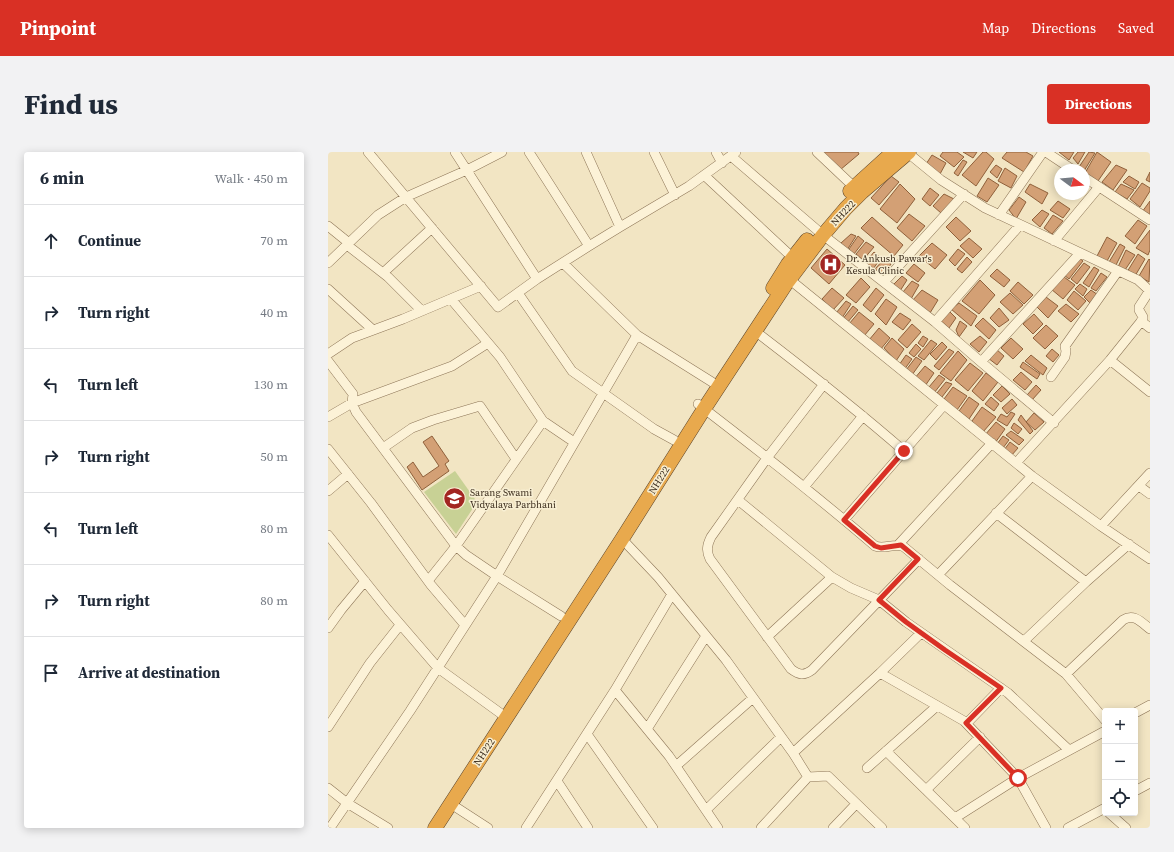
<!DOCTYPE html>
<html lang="en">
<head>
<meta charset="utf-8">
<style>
	:root { --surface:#fff; --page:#f2f2f3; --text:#1f2937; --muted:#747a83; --line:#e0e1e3; --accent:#d93025 }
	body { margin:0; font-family:"Source Serif 4",serif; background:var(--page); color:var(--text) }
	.controls { position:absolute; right:12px; bottom:12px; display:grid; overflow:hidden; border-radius:4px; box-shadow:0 2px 10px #0003 }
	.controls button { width:36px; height:36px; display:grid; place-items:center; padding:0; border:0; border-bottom:1px solid var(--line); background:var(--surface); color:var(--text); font:20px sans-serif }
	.compass { position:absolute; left:726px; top:12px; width:36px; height:36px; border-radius:50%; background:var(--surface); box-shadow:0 2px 10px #0003; rotate:106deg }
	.stop { position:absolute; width:12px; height:12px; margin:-9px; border:3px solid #d93025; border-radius:50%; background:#fff }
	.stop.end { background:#d93025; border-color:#fff; box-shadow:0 1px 4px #0008 }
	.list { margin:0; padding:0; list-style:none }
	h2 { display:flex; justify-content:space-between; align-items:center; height:52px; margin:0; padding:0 16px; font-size:17px }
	h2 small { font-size:13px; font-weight:400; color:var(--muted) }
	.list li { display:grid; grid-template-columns:26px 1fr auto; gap:12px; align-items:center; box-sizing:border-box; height:72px; padding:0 16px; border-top:1px solid var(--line) }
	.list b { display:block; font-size:15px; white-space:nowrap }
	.list em { font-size:13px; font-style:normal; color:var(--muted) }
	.icon { flex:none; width:22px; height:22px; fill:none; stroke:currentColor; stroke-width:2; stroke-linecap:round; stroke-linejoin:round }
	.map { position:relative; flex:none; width:822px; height:676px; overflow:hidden; border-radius:4px }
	header { display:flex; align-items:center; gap:24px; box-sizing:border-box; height:56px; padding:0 20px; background:var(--accent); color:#fff }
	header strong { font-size:19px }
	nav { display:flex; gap:22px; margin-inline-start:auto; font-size:14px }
	.intro { display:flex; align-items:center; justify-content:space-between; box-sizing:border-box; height:96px; padding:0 24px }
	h1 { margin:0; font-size:28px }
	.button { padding:10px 18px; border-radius:4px; background:var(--accent); color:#fff; font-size:14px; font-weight:700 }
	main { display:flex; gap:24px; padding:0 24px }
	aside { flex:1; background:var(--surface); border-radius:4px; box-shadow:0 2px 10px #0003 }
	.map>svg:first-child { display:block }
	.green { fill:#c8d195 }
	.building { fill:#d3a075; stroke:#8f603b }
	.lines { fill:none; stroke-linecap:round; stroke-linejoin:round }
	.minor-casing { stroke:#8e7658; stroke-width:10 }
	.highway-casing { stroke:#5b442c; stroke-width:15 }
	.minor { stroke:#fcf2d7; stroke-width:9 }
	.highway { stroke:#e8a94d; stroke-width:14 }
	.route { stroke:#d93025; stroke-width:5 }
	.labels { text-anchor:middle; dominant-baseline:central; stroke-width:3; stroke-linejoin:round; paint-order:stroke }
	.street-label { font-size:10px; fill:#3c2d1d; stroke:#f8efd3 }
	.poi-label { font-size:10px; fill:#3c2d1d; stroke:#f8efd3; text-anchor:start }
</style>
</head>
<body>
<header>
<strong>Pinpoint</strong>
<nav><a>Map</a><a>Directions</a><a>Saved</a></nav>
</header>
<div class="intro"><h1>Find us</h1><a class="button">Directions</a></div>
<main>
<aside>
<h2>6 min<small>Walk · 450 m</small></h2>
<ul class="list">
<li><svg class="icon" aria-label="ahead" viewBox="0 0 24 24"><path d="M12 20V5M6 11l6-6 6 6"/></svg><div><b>Continue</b></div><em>70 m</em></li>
<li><svg class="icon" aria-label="right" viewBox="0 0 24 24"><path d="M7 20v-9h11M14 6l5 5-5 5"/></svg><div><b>Turn right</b></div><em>40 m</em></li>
<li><svg class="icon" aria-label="left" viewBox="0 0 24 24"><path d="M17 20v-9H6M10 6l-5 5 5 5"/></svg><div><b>Turn left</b></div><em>130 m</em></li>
<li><svg class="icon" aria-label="right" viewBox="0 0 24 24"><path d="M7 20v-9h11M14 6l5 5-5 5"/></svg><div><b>Turn right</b></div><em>50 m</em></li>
<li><svg class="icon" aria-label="left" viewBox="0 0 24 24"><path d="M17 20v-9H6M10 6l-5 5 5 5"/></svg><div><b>Turn left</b></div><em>80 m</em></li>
<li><svg class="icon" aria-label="right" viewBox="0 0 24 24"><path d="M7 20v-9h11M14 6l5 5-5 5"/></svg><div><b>Turn right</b></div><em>80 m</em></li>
<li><svg class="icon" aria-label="arrive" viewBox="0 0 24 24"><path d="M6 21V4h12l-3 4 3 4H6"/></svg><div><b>Arrive at destination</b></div></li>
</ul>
</aside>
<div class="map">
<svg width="822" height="676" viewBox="0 0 822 676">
	<rect width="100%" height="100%" fill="#f2e5c3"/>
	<path class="green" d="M127,319l22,31 -21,32 -32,-42z"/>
	<path class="building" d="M495,0h35l1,2 -19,16z
		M615,0h14l7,5 -10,10 -14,-11z
		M635,0h14l-4,6z
		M655,0h3l8,7 -18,27 -14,-11z
		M679,0h19l7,4 -9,16 -22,-14z
		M731,0h15l-5,8z
		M750,0h7l-7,12 -5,-6z
		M761,0l6,1 -11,18 -5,-4z
		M769,0l14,10 -13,19 -13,-8z
		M604,3l14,8 -6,11 -14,-10z
		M635,8l4,2 -9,14 -4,-3z
		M668,13l6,4 -5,9 -7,-6z
		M788,13l11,5 -14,20 -11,-8z
		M677,16l12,8 -6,12 -13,-7z
		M822,20v10l-4,-2z
		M563,24l8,6 -20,23 -8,-7z
		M801,24l10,6 -4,7 -12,-7z
		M660,26l11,7 -12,17 -10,-6z
		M814,31l8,5v3l-10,16 -10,-8z
		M572,32l15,15 -18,24 -17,-14z
		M702,32l18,9 -6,11 -17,-12z
		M793,32l13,6 -7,9 -12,-7z
		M602,36l9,7 -9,11 -8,-7z
		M616,42l10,5 -13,14 -8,-7z
		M691,45l7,5 -10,17 -7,-9z
		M730,49l12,8 -7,9 -13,-8z
		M822,49v17l-8,-6z
		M714,58l7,4 -9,13 -8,-7z
		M581,62l16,12 -13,15 -15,-13z
		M725,63l10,6 -11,13 -8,-6z
		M544,65l31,28 -9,11 -33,-28z
		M628,65l15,14 -11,10 -14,-14z
		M810,68l9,6 -12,18 -10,-8z
		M822,78v20l-2,5 -12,-7z
		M523,82l5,2 -9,14 -6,-7z
		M530,84l6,5 -10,13 -5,-5z
		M779,85l10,6 -10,18 -10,-5z
		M641,86l13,11 -9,9 -13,-12z
		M538,90l8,5 -11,13 -7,-6z
		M604,91l15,12 -12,14 -16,-13z
		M792,92l5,3 -10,20 -6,-5z
		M499,97l18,16 -16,19 -18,-16z
		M630,97l7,5 -10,12 -6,-6z
		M798,98l9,5 -10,15 -7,-3z
		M546,100l7,6 -8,11 -8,-6z
		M810,102l7,5 -10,17 -8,-4z
		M639,105l5,5 -10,11 -5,-4z
		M750,105l5,4 -14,18 -5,-4z
		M556,107l7,5 -8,11 -8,-6z
		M821,107l1,1 -1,22 -10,-6z
		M756,111l6,4 -13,17 -6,-5z
		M586,112l11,9 -7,9 -12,-9z
		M766,115l5,3 -10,17 -6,-4z
		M669,117l13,11 -6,7 -14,-11z
		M773,121l6,4 -11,14 -5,-3z
		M574,124l5,4 -7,11 -7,-6z
		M736,125l11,8 -12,14 -12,-10z
		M533,126l9,9 -14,16 -10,-8z
		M652,128l15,15 -16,19 -17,-13z
		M584,129l7,4 -8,14 -8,-7z
		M690,130l15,13 -9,9 -14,-13z
		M752,132l7,5 -4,7 -8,-7z
		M504,136l12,10 -11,12 -11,-11z
		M548,136l8,7 -13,17 -8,-7z
		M594,138l16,10 -8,13 -18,-12z
		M763,138l7,5 -8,8 -6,-6z
		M746,139l12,10 -8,9 -11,-10z
		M682,141l13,12 -10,9 -13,-12z
		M718,145l12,9 -10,12 -11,-11z
		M558,147l11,8 -11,18 -11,-11z
		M518,149l5,3 -9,14 -6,-5z
		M631,151l18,13 -6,10 -20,-17z
		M738,152l13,10 -8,8 -13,-11z
		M525,154l5,4 -11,13 -5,-3z
		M671,156l10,12 -10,7 -9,-9z
		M531,160l15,12 -10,12 -15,-12z
		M622,160l6,6 -7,10 -8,-7z
		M572,161l11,7 -8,10 -11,-8z
		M706,162l9,10 -10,10 -10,-10z
		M655,166l13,12 -7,9 -14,-13z
		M632,169l7,5 -8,11 -3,-7z
		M584,172l9,8 -14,16 -9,-8z
		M718,173l12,11 -13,13 -12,-11z
		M551,176l11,10 -10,12 -11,-10z
		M595,184l5,3 -5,8 -5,-4z
		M652,184l7,6 -8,10 -9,-8z
		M564,186l12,11 -8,12 -12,-13z
		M683,186l12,11 -10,10 -12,-11z
		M603,188l6,4 -13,16 -6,-4z
		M614,190l5,5 -11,13 -6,-6z
		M588,192l5,5 -7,8 -5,-4z
		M621,197l5,3 -15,18 -5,-4z
		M668,197l8,7 -7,9 -9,-7z
		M724,197l7,6 -6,7 -7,-6z
		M630,199l9,9 -16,21 -11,-8z
		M578,203l6,4 -8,11 -5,-5z
		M703,203l16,13 -4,7 -18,-14z
		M588,205l6,4 -10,14 -6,-5z
		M695,210l17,12 -3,5 -17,-12z
		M642,211l13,10 -15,18 -13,-11z
		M597,214l9,7 -9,13 -11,-7z
		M693,220l11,10 -7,8 -12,-10z
		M658,221l12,9 -15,19 -11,-10z
		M611,223l6,4 -11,14 -5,-6z
		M618,230l6,2 -10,13 -5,-4z
		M708,233l5,5 -9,10 -5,-5z
		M674,234l8,8 -9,8 -8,-7z
		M625,235l14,9 -10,14 -13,-11z
		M641,245l10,7 -10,15 -10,-8z
		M663,245l8,7 -5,7 -9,-7z
		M684,247l5,6 -10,9 -5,-6z
		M654,255l14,10 -13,15 -11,-11z
		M683,260l4,2 -8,12 -10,-6 4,-6 6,3z
		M706,261l10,9 -9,8 -9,-8z
		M693,263l12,16 -3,3 -12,-14z
		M668,270l9,7 -10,14 -10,-8z
		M686,271l8,6 -4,5 -7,-6z
		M683,279l13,9 -5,5 -13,-10z
		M104,284l17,25 -4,3 4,7 -27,19 -15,-23 6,-5 10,15 16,-11 -16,-24z
		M675,284l6,4 -6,8 -6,-4z
		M682,290l8,6 -7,8 -7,-6z"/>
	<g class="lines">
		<defs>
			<path id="minor" d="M40,0l130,155 39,-28 52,-33 31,-19 69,-41 47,-34
				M127,0l82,127
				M201,0l60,94
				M258,0l34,75
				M326,0l21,43
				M388,0l6,11
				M489,0l37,35
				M718,0l27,18
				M580,1l33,27 44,28 153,72 12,11
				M403,4l92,79 112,87 46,40 73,61
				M376,23l89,83
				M756,25l66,43
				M671,63l44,-63
				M0,74l21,17
				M726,89l45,-54
				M19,93l41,32 34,34
				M0,111l50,-48 28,-18 61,-27 35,-18
				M235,111l74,72 75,47
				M55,121l49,-45
				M461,127l243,197 69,50 49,33
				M556,130l80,-88
				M0,137l45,41
				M190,141l54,78 82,58 20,11
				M123,147l49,58 43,64 31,21
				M813,169l9,7
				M607,170l85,-97
				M427,179c51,39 101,78 149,120
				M0,202l24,-16 51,-19 78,-33
				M782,208l40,32
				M0,209l25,33 -1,9 4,9 100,134 10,9 31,21 64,40
				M653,210l99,-109
				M723,225l14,-20 1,-6 -1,-5 53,-75
				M496,232l-57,74 -56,79c-4,8 -5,14 -1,22l81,110c8,6 13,7 21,1l107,-111
				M370,252c60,46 120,93 177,142 10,4 20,-4 29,1l46,38 116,89 39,46
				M0,265l24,-14 100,-37 36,-23
				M55,296l29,-20 21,-8 47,-14 36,53
				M0,297l43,54 60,82 34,40
				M688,311l94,-103 33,-41v-2l-4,-7v-3l11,-17
				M811,334l11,8
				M476,335l59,-71
				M0,339l20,-17
				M410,348l94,77 19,11 28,12 27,22 102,71 61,57
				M668,361l90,69
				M516,368l100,-115
				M773,374l49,-53
				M0,383l60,75 50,58 69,50
				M294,387l36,38 68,83 67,93 15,24 20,-1 54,52
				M570,393l94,-102
				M610,423l94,-99
				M100,429l28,-35 87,-125
				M344,442l-57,96 54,66 49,72
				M0,476l13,-18 24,-29
				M439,485l65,-60
				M696,489l62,-59 43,-38
				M552,521l41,-40
				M738,522l57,-54c11,-7 18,2 27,9
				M807,561l15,-8
				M639,571l34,-35
				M0,575l42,-64 30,-38
				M319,577l59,-93
				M259,582l66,94
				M558,599l79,77
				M465,601l87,-80 84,48 54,57 28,50
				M348,614l77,-68
				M539,616l70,-62
				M229,629l31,47
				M0,636l19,15 41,25
				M598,638l54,-53
				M807,639l15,-8
				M123,652l37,24
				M378,658l75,-73
				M781,661l17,15
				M627,666l63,-40 87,-47
				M2,676l80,-117 87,-135 140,-241
				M198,676l89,-138
				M433,676l47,-51
				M505,676l23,-24
				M740,676l37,-20"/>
			<path id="highway" d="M522,39l43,-39
				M445,136l15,-24 19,-24
				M107,676l187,-289 82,-130 82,-125 37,-49 23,-27 16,-16 47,-40"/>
		</defs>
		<use href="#minor" class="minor-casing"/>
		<use href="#highway" class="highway-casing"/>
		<use href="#minor" class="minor"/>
		<use href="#highway" class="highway"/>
	</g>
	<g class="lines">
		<path class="route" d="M576,299l-60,69 31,26 6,2 20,-3 17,14 -39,41 27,22 39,28 56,38 -35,35 52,55"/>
	</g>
	<defs>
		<symbol id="hospital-disc" viewBox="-11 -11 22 22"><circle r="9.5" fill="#a22622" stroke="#f8efd3"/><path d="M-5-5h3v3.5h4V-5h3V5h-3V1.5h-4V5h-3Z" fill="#fff"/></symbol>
		<symbol id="school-disc" viewBox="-11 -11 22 22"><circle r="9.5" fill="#a22622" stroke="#f8efd3"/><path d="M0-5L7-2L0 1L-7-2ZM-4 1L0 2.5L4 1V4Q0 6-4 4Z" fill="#fff"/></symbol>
	</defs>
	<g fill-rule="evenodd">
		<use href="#hospital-disc" x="490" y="100" width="25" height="25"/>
		<use href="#school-disc" x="114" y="334" width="25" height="25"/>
	</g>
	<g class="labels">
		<g class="street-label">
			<text transform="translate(515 61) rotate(-47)">NH222</text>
			<text transform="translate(331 328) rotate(-58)">NH222</text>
			<text transform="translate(156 600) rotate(-57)">NH222</text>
		</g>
		<g class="poi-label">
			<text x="518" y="106">Dr. Ankush Pawar's<tspan x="518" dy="12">Kesula Clinic</tspan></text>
			<text x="142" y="340">Sarang Swami<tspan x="142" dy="12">Vidyalaya Parbhani</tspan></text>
		</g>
	</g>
</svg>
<div class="controls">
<button>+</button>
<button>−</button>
<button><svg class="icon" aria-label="locate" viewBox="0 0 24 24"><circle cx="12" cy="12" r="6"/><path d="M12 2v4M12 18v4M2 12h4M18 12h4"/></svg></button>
</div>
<svg class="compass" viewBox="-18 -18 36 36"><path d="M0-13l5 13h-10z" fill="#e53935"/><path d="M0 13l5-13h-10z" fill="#747a83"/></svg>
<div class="stop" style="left:690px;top:626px"></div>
<div class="stop end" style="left:576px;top:299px"></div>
</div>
</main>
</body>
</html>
